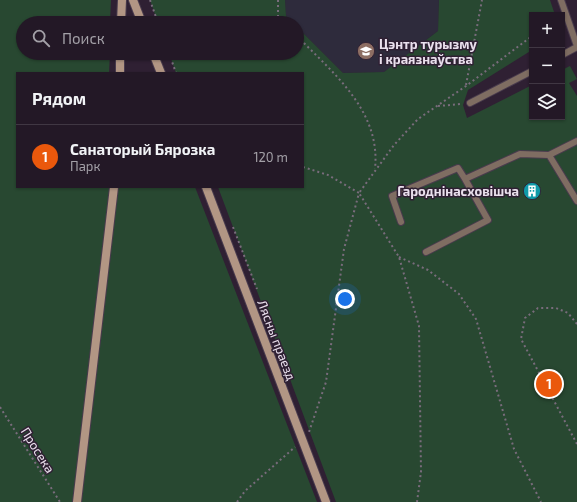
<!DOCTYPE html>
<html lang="ru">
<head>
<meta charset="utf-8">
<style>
	:root { --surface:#231826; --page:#2b212e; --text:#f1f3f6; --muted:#a3a0a7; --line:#403743; --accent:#ea580c }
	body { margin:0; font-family:"Exo 2",sans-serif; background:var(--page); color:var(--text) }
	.controls { position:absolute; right:12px; top:12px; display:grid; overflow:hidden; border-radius:0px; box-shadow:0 1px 3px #0004 }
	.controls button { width:36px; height:36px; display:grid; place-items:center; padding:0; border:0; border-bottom:1px solid var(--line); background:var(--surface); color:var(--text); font:20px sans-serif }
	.you { position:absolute; left:345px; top:299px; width:14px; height:14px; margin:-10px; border:3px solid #fff; border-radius:50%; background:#1a73e8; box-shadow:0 0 0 6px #1a73e833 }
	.badge { display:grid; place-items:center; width:26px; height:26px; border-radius:50%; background:var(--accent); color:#fff; font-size:13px; font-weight:700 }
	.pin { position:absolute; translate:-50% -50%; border:2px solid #fff; box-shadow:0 1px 4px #0006 }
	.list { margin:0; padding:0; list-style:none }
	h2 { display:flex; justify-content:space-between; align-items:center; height:52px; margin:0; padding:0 16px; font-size:17px }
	h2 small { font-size:13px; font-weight:400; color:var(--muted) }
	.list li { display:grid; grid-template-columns:26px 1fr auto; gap:12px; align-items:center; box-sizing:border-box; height:64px; padding:0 16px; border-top:1px solid var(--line) }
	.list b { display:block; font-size:15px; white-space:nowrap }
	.list p { margin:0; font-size:13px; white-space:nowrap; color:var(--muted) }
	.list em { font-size:13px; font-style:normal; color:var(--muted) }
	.icon { flex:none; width:22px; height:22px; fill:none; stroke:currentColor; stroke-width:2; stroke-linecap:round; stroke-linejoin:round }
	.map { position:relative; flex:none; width:577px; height:502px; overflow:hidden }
	.search { position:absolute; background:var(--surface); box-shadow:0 1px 3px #0004; left:16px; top:16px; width:288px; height:44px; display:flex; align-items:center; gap:10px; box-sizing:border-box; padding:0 14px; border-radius:22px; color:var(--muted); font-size:15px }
	.panel { position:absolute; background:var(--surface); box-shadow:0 1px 3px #0004; left:16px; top:72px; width:288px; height:116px; border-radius:0px }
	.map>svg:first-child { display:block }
	.education { fill:#2e2b3c }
	.green { fill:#284831 }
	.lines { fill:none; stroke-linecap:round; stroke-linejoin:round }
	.lane-casing { stroke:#493b4d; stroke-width:8 }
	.secondary-casing { stroke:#493b4d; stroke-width:10 }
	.path { stroke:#796c7c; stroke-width:2; stroke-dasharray:2 3; stroke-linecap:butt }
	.lane { stroke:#7f6d62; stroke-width:6 }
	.secondary { stroke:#b29684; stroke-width:8 }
	.labels { text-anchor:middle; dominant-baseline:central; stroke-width:3; stroke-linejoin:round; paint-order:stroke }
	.poi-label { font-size:13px; font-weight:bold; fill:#eae0ed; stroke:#2f2033; text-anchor:start }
	.street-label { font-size:13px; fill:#eae0ed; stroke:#2f2033 }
</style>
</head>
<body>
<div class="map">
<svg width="577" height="502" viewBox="0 0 577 502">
	<rect width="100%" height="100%" fill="#2f2033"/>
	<path class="education" d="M285,0h154l-1,31 -54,41 -41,1 -46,-46v-4h-4l-7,-7z"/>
	<path class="green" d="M0,0h111l-1,23h-87v30h87l-1,20h-92v114h178l122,315h-317z
		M150,0h135l1,16 7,7h-135z
		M439,0h111l5,15h-23v35l-64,40 -5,15 4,13 65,-33v32h30v-47l8,-4 7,13 -8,4 8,13v406h-241l-118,-315h85v-114h-127l-7,-20h128v-26l46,46 41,-1 54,-41z"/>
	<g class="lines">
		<defs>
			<path id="lane" d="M561,0l16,46
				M562,55l15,-8
				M470,103l62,-32
				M549,155l28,46
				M401,222l-9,-26 66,-28 7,11
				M426,252l62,-32 -23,-41 55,-25 29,1 28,-14"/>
			<path id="secondary" d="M133,0l9,23
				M121,23l1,-23
				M153,53l8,20
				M120,73v-20
				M206,187l120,315
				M77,502l37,-315"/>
		</defs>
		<use href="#lane" class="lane-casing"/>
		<use href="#secondary" class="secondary-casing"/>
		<path class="path" d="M150,0l8,23
			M278,0v16l7,7
			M297,36c37,38 84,75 78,133
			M169,53l7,20
			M466,85l16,-85
			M438,106l23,-2
			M303,167l25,8 31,18 -15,56 -18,133 -17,50
			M233,227l24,62
			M399,257l29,13 31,24 17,25 38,130 27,53
			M577,324l-9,-11 -12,-5h-18l-13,10 -4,21 56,105
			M0,407l60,95
			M237,502l8,-11 50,-44
			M417,502l4,-30 -2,-146 -20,-69 -40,-64 35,-48 24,-26 48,-33 66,-50"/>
		<use href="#lane" class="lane"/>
		<use href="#secondary" class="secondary"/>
	</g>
	<defs>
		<symbol id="school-disc" viewBox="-11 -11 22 22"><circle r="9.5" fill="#8d6e63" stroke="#2f2033"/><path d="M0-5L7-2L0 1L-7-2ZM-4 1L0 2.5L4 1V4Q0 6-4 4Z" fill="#fff"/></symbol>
		<symbol id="building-disc" viewBox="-11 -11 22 22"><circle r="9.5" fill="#0f9aa8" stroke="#2f2033"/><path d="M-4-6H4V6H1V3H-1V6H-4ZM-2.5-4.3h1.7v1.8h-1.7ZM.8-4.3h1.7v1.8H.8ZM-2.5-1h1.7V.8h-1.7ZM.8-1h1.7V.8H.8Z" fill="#fff"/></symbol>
	</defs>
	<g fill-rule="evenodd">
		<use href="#school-disc" x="356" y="41" width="20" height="20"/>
		<use href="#building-disc" x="522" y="181" width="20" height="20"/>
	</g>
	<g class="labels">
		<g class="poi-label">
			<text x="379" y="44">Цэнтр турызму<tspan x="379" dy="15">і краязнаўства</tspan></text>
			<text x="519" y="191" text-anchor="end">Гароднінасховішча</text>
		</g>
		<g class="street-label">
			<text transform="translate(277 340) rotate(69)">Лясны праезд</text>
			<text transform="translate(38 450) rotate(58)">Просека</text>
		</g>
	</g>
</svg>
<div class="controls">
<button>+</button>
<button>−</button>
<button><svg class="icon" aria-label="layers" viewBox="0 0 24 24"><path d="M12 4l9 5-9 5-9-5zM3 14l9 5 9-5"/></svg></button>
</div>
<div class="you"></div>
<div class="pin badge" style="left:549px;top:384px">1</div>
<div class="search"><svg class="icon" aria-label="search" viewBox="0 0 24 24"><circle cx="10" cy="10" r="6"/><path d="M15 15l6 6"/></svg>Поиск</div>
<section class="panel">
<h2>Рядом<small></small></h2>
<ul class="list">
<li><span class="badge">1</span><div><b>Санаторый Бярозка</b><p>Парк</p></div><em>120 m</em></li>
</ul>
</section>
</div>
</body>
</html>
